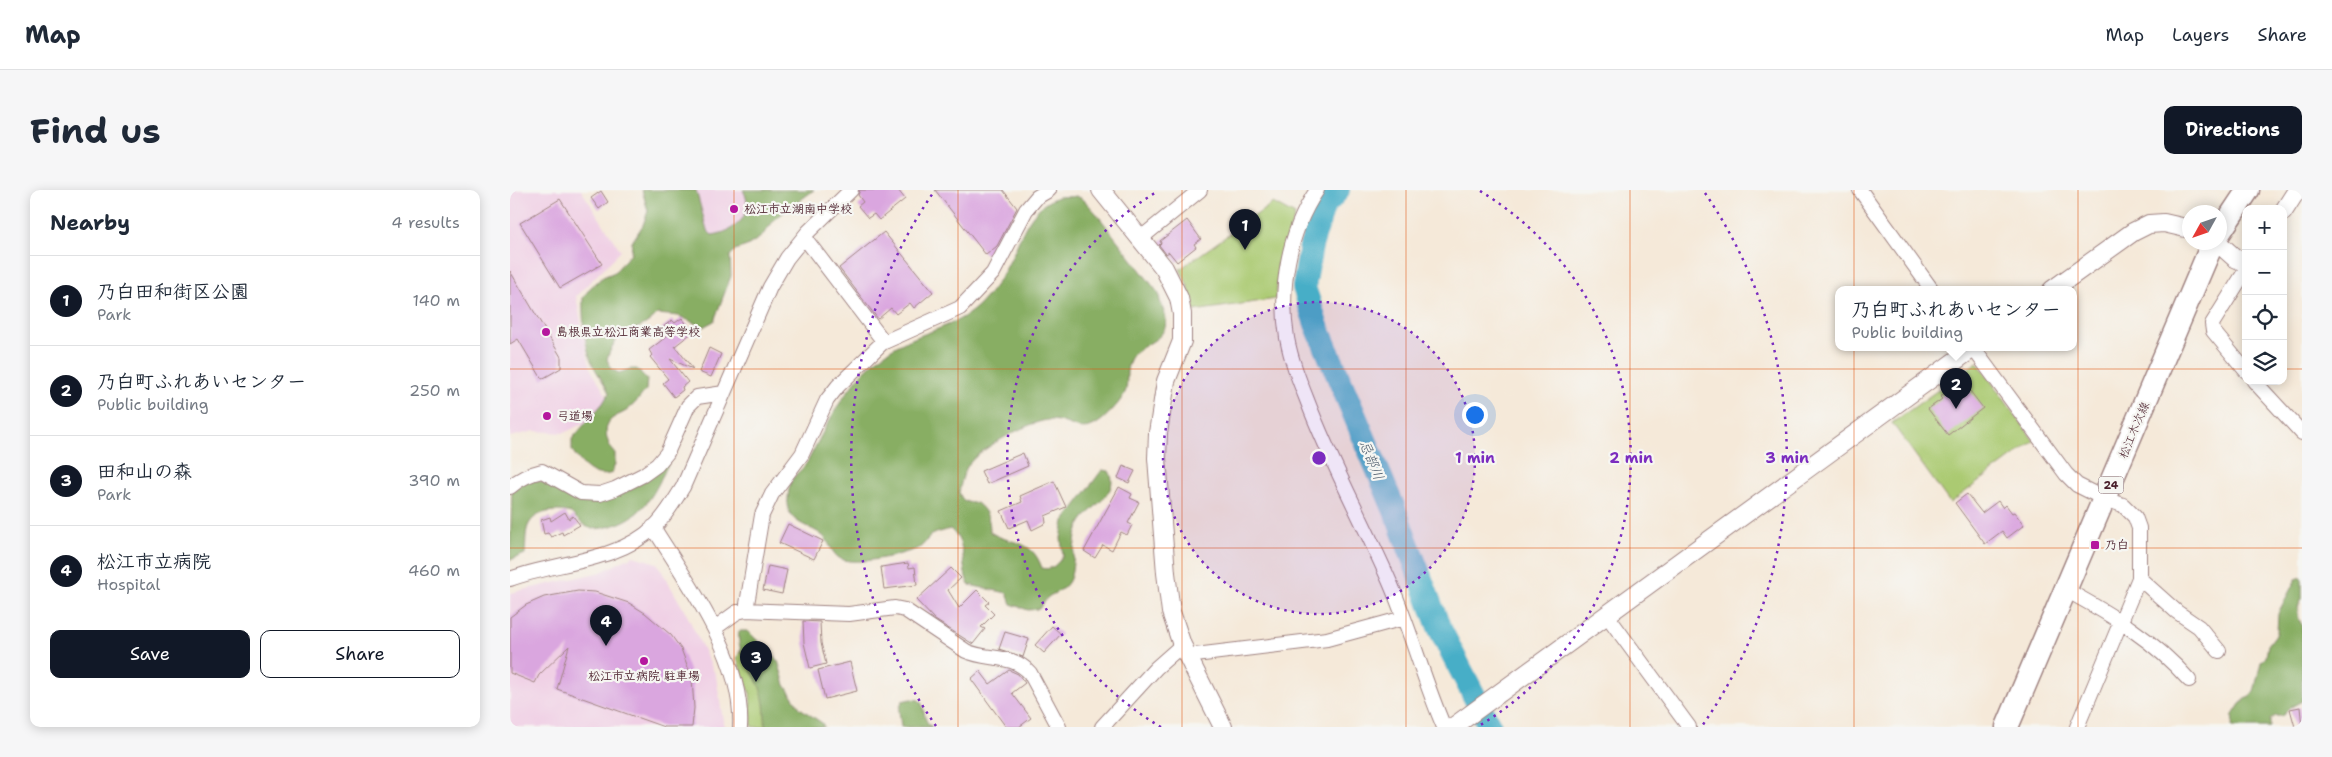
<!DOCTYPE html>
<html lang="en">
<head>
<meta charset="utf-8">
<style>
	:root { --surface:#fff; --page:#f6f6f7; --text:#1f2937; --muted:#747a83; --line:#e0e1e3; --accent:#111827 }
	body { margin:0; font-family:"Shantell Sans","Klee One",sans-serif; background:var(--page); color:var(--text) }
	.controls { position:absolute; right:15px; top:15px; display:grid; overflow:hidden; border-radius:10px; box-shadow:0 2px 12px #0003 }
	.controls button { width:45px; height:45px; display:grid; place-items:center; padding:0; border:0; border-bottom:1px solid var(--line); background:var(--surface); color:var(--text); font:25px sans-serif }
	.compass { position:absolute; left:1672px; top:15px; width:45px; height:45px; border-radius:50%; background:var(--surface); box-shadow:0 2px 12px #0003; rotate:230deg }
	.you { position:absolute; left:964px; top:224px; width:18px; height:18px; margin:-12px; border:4px solid #fff; border-radius:50%; background:#1a73e8; box-shadow:0 0 0 8px #1a73e833 }
	.badge { display:grid; place-items:center; width:32px; height:32px; border-radius:50%; background:var(--accent); color:#fff; font-size:16px; font-weight:700 }
	.pin { position:absolute; translate:-50% -41px; filter:drop-shadow(0 1px 2px #0008) }
	.pin::after { content:''; position:absolute; top:26px; width:18px; height:15px; background:inherit; clip-path:polygon(0 0,100% 0,50% 100%) }
	.popup { position:absolute; left:1325px; top:96px; width:242px; height:65px; box-sizing:border-box; display:grid; place-content:center; border-radius:10px; background:var(--surface); filter:drop-shadow(0 1px 4px #0005); font-size:16px; white-space:nowrap; color:var(--muted) }
	.popup b { font-size:19px; color:var(--text) }
	.popup::after { content:''; position:absolute; left:50%; top:100%; margin-left:-10px; border:10px solid transparent; border-top-color:var(--surface) }
	.list { margin:0; padding:0; list-style:none }
	h2 { display:flex; justify-content:space-between; align-items:center; height:65px; margin:0; padding:0 20px; font-size:21px }
	h2 small { font-size:16px; font-weight:400; color:var(--muted) }
	.list li { display:grid; grid-template-columns:32px 1fr auto; gap:15px; align-items:center; box-sizing:border-box; height:90px; padding:0 20px; border-top:1px solid var(--line) }
	.list b { display:block; font-size:19px; white-space:nowrap }
	.list p { margin:0; font-size:16px; white-space:nowrap; color:var(--muted) }
	.list em { font-size:16px; font-style:normal; color:var(--muted) }
	.actions { display:flex; gap:10px; padding:15px 20px }
	.actions a { flex:1; padding:11px 0; border:1px solid var(--accent); border-radius:10px; text-align:center; font-size:18px; color:var(--accent) }
	.actions .main { background:var(--accent); color:#fff }
	.icon { flex:none; width:28px; height:28px; fill:none; stroke:currentColor; stroke-width:2; stroke-linecap:round; stroke-linejoin:round }
	.map { position:relative; flex:none; width:1792px; height:537px; overflow:hidden; border-radius:10px }
	header { display:flex; align-items:center; gap:30px; box-sizing:border-box; height:70px; padding:0 25px; background:var(--surface); border-bottom:1px solid var(--line) }
	header strong { font-size:24px }
	nav { display:flex; gap:28px; margin-inline-start:auto; font-size:18px }
	.intro { display:flex; align-items:center; justify-content:space-between; box-sizing:border-box; height:120px; padding:0 30px }
	h1 { margin:0; font-size:35px }
	.button { padding:12px 22px; border-radius:10px; background:var(--accent); color:#fff; font-size:18px; font-weight:700 }
	main { display:flex; gap:30px; padding:0 30px }
	aside { flex:1; background:var(--surface); border-radius:10px; box-shadow:0 2px 12px #0003 }
	.map>svg:first-child { display:block }
	.built { fill:#f0d0e5 }
	.green { fill:#abca72; stroke:#7a744e }
	.forest { fill:#88ae64; stroke:#696648 }
	.lines { fill:none; stroke-linecap:round; stroke-linejoin:round }
	.river { stroke:#47aec7; stroke-width:24 }
	.building { fill:#daa6df }
	.minor-casing { stroke:#a08482; stroke-width:16 }
	.tertiary-casing { stroke:#a08482; stroke-width:20 }
	.primary-casing { stroke:#a08482; stroke-width:25 }
	.minor { stroke:#fff; stroke-width:14 }
	.tertiary { stroke:#fff; stroke-width:18 }
	.primary { stroke:#fff; stroke-width:22 }
	.grid { fill:none; stroke:#e0560e; stroke-width:1; stroke-opacity:0.55 }
	.ring { fill:none; stroke:#7b2cbf; stroke-width:2.5; stroke-dasharray:2.5 5 }
	.poi-dot { fill:#b5179e; stroke:#f6f6f2; stroke-width:2 }
	.labels { text-anchor:middle; dominant-baseline:central; stroke-width:4.5; stroke-linejoin:round; paint-order:stroke }
	.shield { fill:#f6f6f2; stroke:#7e6067; stroke-width:1 }
	.shield-label { font-size:11px; font-weight:bold; fill:#4a1f2b }
	.poi-label { font-size:12px; font-weight:bold; fill:#4a1f2b; stroke:#f6f6f2; text-anchor:start }
	.street-label { font-size:12px; fill:#4a1f2b; stroke:#f6f6f2 }
	.water-label { font-size:14px; font-style:italic; fill:#495869; stroke:#f6f6f2 }
	.centre { fill:#7b2cbf; stroke:#f6f6f2; stroke-width:2.5 }
	.ring-label { font-size:15px; text-anchor:middle; font-weight:bold; fill:#7b2cbf; stroke:#f6f6f2; stroke-width:4.5; stroke-linejoin:round; paint-order:stroke }
</style>
</head>
<body>
<header>
<strong>Map</strong>
<nav><a>Map</a><a>Layers</a><a>Share</a></nav>
</header>
<div class="intro"><h1>Find us</h1><a class="button">Directions</a></div>
<main>
<aside>
<h2>Nearby<small>4 results</small></h2>
<ul class="list">
<li><span class="badge">1</span><div><b>乃白田和街区公園</b><p>Park</p></div><em>140 m</em></li>
<li><span class="badge">2</span><div><b>乃白町ふれあいセンター</b><p>Public building</p></div><em>250 m</em></li>
<li><span class="badge">3</span><div><b>田和山の森</b><p>Park</p></div><em>390 m</em></li>
<li><span class="badge">4</span><div><b>松江市立病院</b><p>Hospital</p></div><em>460 m</em></li>
</ul>
<div class="actions"><a class="main">Save</a><a>Share</a></div>
</aside>
<div class="map">
<svg width="1792" height="537" viewBox="0 0 1792 537">
	<rect width="100%" height="100%" fill="#f6f6f2"/>
	<filter id="ink" filterUnits="userSpaceOnUse"><feTurbulence type="fractalNoise" baseFrequency=".02" numOctaves="2"/><feDisplacementMap in="SourceGraphic" scale="10" xChannelSelector="R" yChannelSelector="G"/><feConvolveMatrix kernelMatrix="1 2 1 2 8 2 1 2 1" color-interpolation-filters="sRGB"/></filter>
	<filter id="wash" filterUnits="userSpaceOnUse"><feTurbulence type="fractalNoise" baseFrequency=".0096" numOctaves="4" result="noise"/><feDisplacementMap in="SourceGraphic" scale="20" xChannelSelector="R" yChannelSelector="G"/><feGaussianBlur stdDeviation="1.12" result="paint"/><feColorMatrix in="noise" values="0 0 0 0 0 0 0 0 0 0 0 0 0 0 0 0 0 1.4 0 .05"/><feComposite in="paint" operator="in"/></filter>
	<g filter="url(#wash)">
		<rect width="100%" height="100%" fill="#f5e9d9"/>
		<path class="built" d="M0,0h71l40,61 -45,45 14,72 24,40 -50,25 -30,-2 -24,6z
			M177,0h103l-84,59z
			M123,366l24,7 30,52 29,61 8,51h-214v-134l91,-21z"/>
		<path class="green" d="M763,13l22,12 -16,46 -3,38 -82,12 -6,-25 -8,-17z
			M1467,172l57,79 -84,62 -58,-80z
			M230,461l54,76h-42l-2,-34 -13,-34z"/>
		<path class="forest" d="M132,0h54l11,40 5,5c23,-3 44,-21 31,-45h71l-38,28 -15,19 -14,9 -12,4 -5,6 1,20 -17,45 -11,6 -24,-11 -22,-2c-20,23 -38,8 -50,45l4,10 8,4 11,-4h7l10,10 -1,11c-5,6 -10,13 -16,18 -5,5 -11,6 -17,10 -12,8 -6,27 2,35v11l-3,9c-18,7 -31,-9 -40,-23v-11l31,-36 6,-10c-4,-10 -11,-18 -16,-28 -8,-16 -11,-49 -10,-67l7,-10 13,-11 12,-5 16,-19 1,-11 11,-17 5,-14z
			M566,6l7,3 13,14 63,81c0,11 8,19 7,29 -2,20 -29,21 -36,37 -5,10 -2,20 -4,30 -3,10 -17,24 -24,30 -22,17 -28,2 -50,0 -18,-2 -73,29 -83,44 -6,8 -8,19 -10,29 4,9 8,10 18,10 10,8 13,16 13,29 22,14 41,5 52,36 10,3 15,-4 21,-12l-2,-18 3,-17 38,-51 7,1c13,22 -21,37 -29,53 -9,18 -4,50 -13,60 -4,6 -13,9 -19,13 -3,3 -6,8 -9,12l-11,1 -17,-6 -4,-11 -38,-8c-10,-21 0,-40 -19,-56 -5,2 -13,3 -18,6 -5,4 -8,10 -13,13 -17,7 -62,18 -78,11 -10,-5 -11,-17 -18,-23 -11,-10 -30,-11 -35,-27 -1,-4 0,-7 0,-11 2,-29 11,-19 22,-41 21,-40 41,-82 80,-107 28,-18 64,-21 88,-44 10,-10 20,-23 27,-36 16,-27 19,-58 50,-72 7,-3 14,0 21,-2z
			M167,256c-18,33 -25,69 -66,80 -22,6 -25,2 -40,-13 -14,-4 -36,-3 -43,13 -3,8 -2,19 -3,28l-15,6 2,-69c4,-3 11,-9 16,-10 22,-6 45,31 81,17z
			M1792,387v22c-6,6 -5,19 0,26v76l-11,6 -9,9h-7l-5,4v7h-38l1,-12 7,-11 14,-12 7,-30 5,-5 2,-12 9,-12 1,-20 18,-34z
			M229,441h9l30,30 7,24 15,23 22,15 2,4h-59c0,-14 0,-26 -5,-39 -8,-20 -24,-34 -21,-57z
			M401,509l8,1c8,8 2,20 13,27h-31l-2,-16 3,-10z"/>
		<g class="lines">
			<path class="river" d="M828,0l-15,17 -12,39 -7,41 12,37 79,187 44,116 51,100"/>
		</g>
		<g id="blocks">
			<path class="building" d="M350,0h38l7,9 -26,21 -5,-6 -6,4 -10,-12 5,-4 -5,-7z
				M425,0h68l14,18 -20,38 -11,9z
				M91,1l7,11 -9,7 -8,-11z
				M50,9l42,65 -42,24 -40,-65z
				M677,30l14,19 -7,5 2,3 -19,15 -8,-10 -3,2 -7,-9 2,-2 -1,-2z
				M374,42l49,60 -19,16 -4,-5 -14,11 -5,-6 -13,11 -39,-51z
				M0,81l51,86v11l-19,11 -24,-40 -8,5z
				M172,128l11,14 -18,14 18,23 -23,-10 18,23 -6,5 1,3 -9,7 -11,-14 5,-4 -18,-22 2,-2 -3,-5 17,-13 -4,-9 10,-8 3,3z
				M199,158l12,6 -10,23 -12,-5z
				M1454,193l19,25 -35,27 -20,-26 14,-10 -2,-2 10,-8 1,3z
				M513,263l5,13 -41,18 -6,-13z
				M613,276l12,5 -6,12 -11,-5z
				M544,291l12,26 -21,9 1,7 -14,7 -4,-10 -19,8 -8,-17 21,-9 -2,-6z
				M609,297l13,7 -2,4 9,4 -11,21 4,2 -5,10 -6,-3 -9,18 -9,-5 -8,13 -11,-7z
				M1457,304l15,19 16,-12 5,7 3,-3 6,8 2,-1 10,13 -17,13 -5,-7 -17,13 -30,-41z
				M55,322l4,7 4,-3 7,9 -17,10 -1,-3 -11,5 -3,-4 -4,1 -3,-14 9,-3 1,4z
				M278,334l35,17 -9,18 -35,-16z
				M398,373l1,5 6,-1 2,18 -33,4 -3,-22z
				M258,376l19,4 -5,24 -19,-4z
				M441,378l10,10 -13,12 11,18 18,-18 12,12 -4,3 9,9 -13,13 4,2 -12,15 -38,-24 -19,-20z
				M68,401l17,1 34,11 16,10 26,22 10,14 11,29 2,30 -2,19h-28l-107,-38 12,-43 -30,29 -4,8 -25,-10v-56l16,-12 18,-8z
				M293,431l17,1 1,21 5,21 -16,4 -6,-25z
				M542,436l9,8 -17,19 -9,-8z
				M495,442l24,7 -6,18 -24,-8z
				M340,472l7,29 -32,8 -7,-29z
				M499,480l9,4 7,9 -13,10 19,25 -12,9h-13l-35,-48 9,-8 10,13z
				M1790,517l2,20h-7l-5,-18z"/>
		</g>
	</g>
	<g filter="url(#ink)">
		<use href="#blocks" fill-opacity="0" stroke="#a08482" stroke-width="1"/>
		<g class="lines">
			<defs>
				<path id="minor" d="M807,0c-29,43 -38,98 -30,148 4,22 12,42 20,62 23,61 55,119 81,178 22,49 35,101 56,149
					M1350,0l72,100
					M294,47l80,105
					M631,48l59,-48
					M1736,75l-2,8 -32,51 1,7 33,40
					M1463,158l93,126 11,11 28,14 18,6 12,12 4,11v50l-62,149
					M1744,191l48,52
					M0,297c10,-9 19,-13 32,-16l39,22 19,1 15,-5 28,-14 14,-10 10,-12 21,-47 9,-9 27,-4
					M143,337c35,56 91,132 87,200
					M1629,388l38,34 22,15 20,24
					M0,389c45,-17 108,-17 144,-52 12,-11 20,-26 29,-40l87,-200 17,-29 21,-26 43,-42
					M1556,400c46,25 88,50 123,90
					M236,420l16,-95 10,-21 30,-40 25,-54 11,-14 44,-43 78,-35 33,-35 33,-63 11,-13 12,-7
					M1096,424l83,113
					M205,438l22,-16 9,-2 103,4 46,-6 10,2 61,41c22,10 46,2 64,22l29,54
					M677,466l140,-17 77,-21
					M592,537l54,-59 26,-23"/>
				<path id="tertiary" d="M591,0l63,78 15,30 3,16v27l-16,40 -8,52 -1,25 9,115 5,39 11,33 41,82
					M1773,22l14,-22
					M1707,52l18,16 11,5
					M1542,100l81,-58 16,-8 15,-1 26,6
					M943,537l520,-379"/>
				<path id="primary" d="M1710,42l28,-42
					M1497,537l206,-485"/>
			</defs>
			<use href="#minor" class="minor-casing"/>
			<use href="#tertiary" class="tertiary-casing"/>
			<use href="#primary" class="primary-casing"/>
			<use href="#minor" class="minor"/>
			<use href="#tertiary" class="tertiary"/>
			<use href="#primary" class="primary"/>
		</g>
	</g>
	<path class="grid" d="M224,0v537M448,0v537M672,0v537M896,0v537M1120,0v537M1344,0v537M1568,0v537M0,179h1736M1773,179h19M0,358h1792"/>
	<circle cx="809" cy="268" r="156" fill="#7b2cbf" fill-opacity=".12"/>
	<g class="ring">
		<circle cx="809" cy="268" r="156"/>
		<path d="M651 537A312 312 0 0 1 648 1M970 1A312 312 0 0 1 967 537"/>
		<path d="M426 536A468 468 0 0 1 423 3M1195 3A468 468 0 0 1 1192 536"/>
	</g>
	<g class="poi-dot">
		<circle cx="224" cy="19" r="5"/>
		<circle cx="36" cy="142" r="5"/>
		<circle cx="37" cy="226" r="5"/>
		<rect x="1580" y="350" width="10" height="10" rx="2.5"/>
		<circle cx="134" cy="471" r="5"/>
	</g>
	<g class="labels">
		<rect class="shield" x="1588.5" y="286.5" width="25" height="17" rx="4"/>
		<g class="shield-label">
			<text x="1601" y="295">24</text>
		</g>
		<g class="poi-label">
			<text x="234" y="19">松江市立湖南中学校</text>
			<text x="46" y="142">島根県立松江商業高等学校</text>
			<text x="47" y="226">弓道場</text>
			<text x="1595" y="355">乃白</text>
			<text x="134" y="486" text-anchor="middle">松江市立病院 駐車場</text>
		</g>
		<g class="street-label">
			<text transform="translate(1624 240) rotate(-67)">松江木次線</text>
		</g>
		<g class="water-label">
			<text transform="translate(862 270) rotate(68)">忌部川</text>
		</g>
	</g>
	<circle cx="809" cy="268" r="8" class="centre"/>
	<g class="ring-label">
		<text x="965" y="273">1 min</text>
		<text x="1121" y="273">2 min</text>
		<text x="1277" y="273">3 min</text>
	</g>
</svg>
<div class="controls">
<button>+</button>
<button>−</button>
<button><svg class="icon" aria-label="locate" viewBox="0 0 24 24"><circle cx="12" cy="12" r="6"/><path d="M12 2v4M12 18v4M2 12h4M18 12h4"/></svg></button>
<button><svg class="icon" aria-label="layers" viewBox="0 0 24 24"><path d="M12 4l9 5-9 5-9-5zM3 14l9 5 9-5"/></svg></button>
</div>
<svg class="compass" viewBox="-18 -18 36 36"><path d="M0-13l5 13h-10z" fill="#e53935"/><path d="M0 13l5-13h-10z" fill="#747a83"/></svg>
<div class="you"></div>
<div class="pin badge" style="left:735px;top:60px">1</div>
<div class="pin badge" style="left:1446px;top:219px">2</div>
<div class="popup"><b>乃白町ふれあいセンター</b>Public building</div>
<div class="pin badge" style="left:246px;top:492px">3</div>
<div class="pin badge" style="left:96px;top:456px">4</div>
</div>
</main>
</body>
</html>
